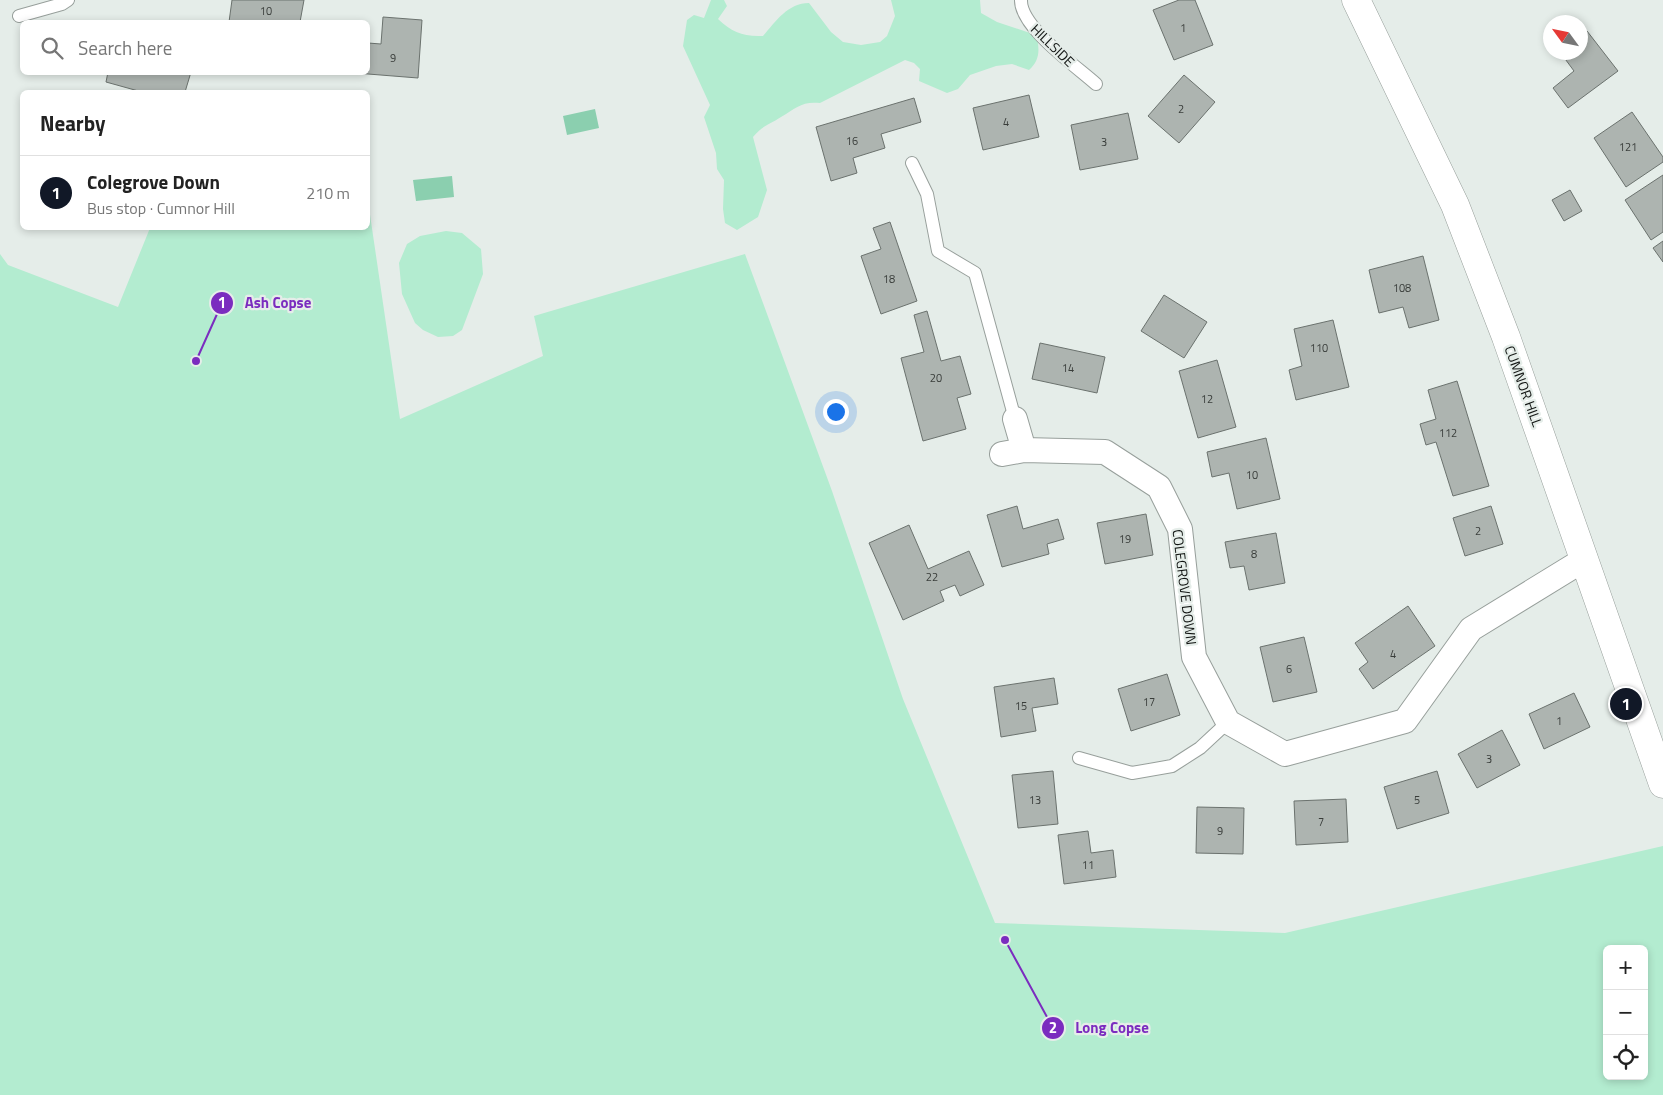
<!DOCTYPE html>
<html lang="en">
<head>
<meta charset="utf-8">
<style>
	:root { --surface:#fff; --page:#f2f2f2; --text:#222; --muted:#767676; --line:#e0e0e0; --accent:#111827 }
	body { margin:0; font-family:"Titillium Web",sans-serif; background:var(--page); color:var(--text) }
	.controls { position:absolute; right:15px; bottom:15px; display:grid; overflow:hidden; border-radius:8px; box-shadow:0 2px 8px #0003 }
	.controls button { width:45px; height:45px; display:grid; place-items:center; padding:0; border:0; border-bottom:1px solid var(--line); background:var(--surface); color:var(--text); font:25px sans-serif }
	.compass { position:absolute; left:1543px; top:15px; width:45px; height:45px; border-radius:50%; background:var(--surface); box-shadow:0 2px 8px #0003; rotate:303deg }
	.you { position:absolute; left:835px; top:411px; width:18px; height:18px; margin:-12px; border:4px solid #fff; border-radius:50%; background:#1a73e8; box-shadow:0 0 0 8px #1a73e833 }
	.badge { display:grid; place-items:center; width:32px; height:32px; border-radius:50%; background:var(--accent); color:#fff; font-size:16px; font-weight:700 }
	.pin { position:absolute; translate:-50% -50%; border:2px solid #fff; box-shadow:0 1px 5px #0006 }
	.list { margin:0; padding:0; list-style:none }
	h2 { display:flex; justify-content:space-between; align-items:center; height:65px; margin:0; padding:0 20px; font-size:21px }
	h2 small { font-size:16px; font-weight:400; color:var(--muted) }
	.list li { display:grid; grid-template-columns:32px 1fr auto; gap:15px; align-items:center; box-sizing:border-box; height:75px; padding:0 20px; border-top:1px solid var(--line) }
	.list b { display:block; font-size:19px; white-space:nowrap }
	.list p { margin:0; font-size:16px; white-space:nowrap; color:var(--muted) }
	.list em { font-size:16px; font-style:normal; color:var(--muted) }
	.icon { flex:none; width:28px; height:28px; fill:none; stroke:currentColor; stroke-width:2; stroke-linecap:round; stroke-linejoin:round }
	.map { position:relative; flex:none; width:1663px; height:1095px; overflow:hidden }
	.search { position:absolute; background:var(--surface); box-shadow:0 2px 8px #0003; left:20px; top:20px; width:350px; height:55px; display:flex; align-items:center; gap:12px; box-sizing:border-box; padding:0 18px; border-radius:8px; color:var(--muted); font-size:19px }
	.panel { position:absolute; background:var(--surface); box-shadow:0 2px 8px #0003; left:20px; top:90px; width:350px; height:140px; border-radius:8px }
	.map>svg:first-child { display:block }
	.green { fill:#b3ecd0; fill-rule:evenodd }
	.water { fill:#8bcfaf }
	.building { fill:#adb4b0; stroke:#6b726e }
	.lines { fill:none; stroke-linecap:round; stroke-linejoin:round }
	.service-casing { stroke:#979f9b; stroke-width:14 }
	.minor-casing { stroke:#979f9b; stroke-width:26 }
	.tertiary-casing { stroke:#979f9b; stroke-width:29 }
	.service { stroke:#fff; stroke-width:12 }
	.minor { stroke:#fff; stroke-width:24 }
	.tertiary { stroke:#fff; stroke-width:28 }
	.labels { text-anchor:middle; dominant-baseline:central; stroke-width:4.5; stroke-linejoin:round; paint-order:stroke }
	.number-label { font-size:11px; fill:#393d3a }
	.street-label { font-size:14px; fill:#121513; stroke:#e5ede9 }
	.leader { fill:none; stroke:#7b2cbf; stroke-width:2 }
	.callout-dot { fill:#7b2cbf; stroke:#e5ede9; stroke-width:2 }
	.mark-label { font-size:15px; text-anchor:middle; font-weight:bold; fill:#fff }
	.callout-label { font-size:15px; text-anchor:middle; font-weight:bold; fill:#7b2cbf; stroke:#e5ede9; stroke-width:4.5; stroke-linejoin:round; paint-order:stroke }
</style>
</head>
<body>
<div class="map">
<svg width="1663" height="1095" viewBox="0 0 1663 1095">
	<rect width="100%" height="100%" fill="#e5ede9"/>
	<path class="green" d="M711,0h13l3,6 -9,13c14,13 25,18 45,17 13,-15 25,-33 46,-33l22,29 12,10 18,3 19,-3 7,-6 8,-20 -4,-16h89l1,13 16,9 39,13c4,14 4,25 -7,35l-17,-6 -16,2 -26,9 -12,14 -11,4 -28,-12 1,-12 -6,-6 -9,-3 -85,43c-18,-2 -24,5 -39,14 -12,8 -18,8 -28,20l14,53 -9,27 -21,13 -12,-7 -2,-14 1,-29 -7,-11 -1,-16 -12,-36 6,-12 -27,-59 4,-26 7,-5 10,3z
		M368,201l32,218 143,-63 -9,-40 211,-62 87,237 71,208 92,224 290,10 378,-87v249h-1663v-841l8,11 110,42 32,-79h218zM1607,949h37v127h-37z
		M446,231l16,2 19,16 2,25 -21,56 -9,6 -15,1 -15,-7 -8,-7 -13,-29 -3,-31 8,-19 13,-8z"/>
	<path class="water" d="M595,109l4,19 -32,7 -4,-19z
		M452,176l2,21 -38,4 -3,-21z"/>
	<path class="building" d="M232,0h72l-4,22h-71z
		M1179,0h16l18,45 -39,15 -21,-50z
		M383,17l39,3 -4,58 -75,-6h25v-29l13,1z
		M1587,31l31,40 -50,37 -15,-20 21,-17 -14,-19h20v-16z
		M108,72h83l-6,20h-43l-36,-10z
		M1184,75l31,27 -36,41 -31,-27z
		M1029,95l10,42 -56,13 -10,-42z
		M914,98l7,24 -40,12 4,14 -32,10 4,15 -26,8 -15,-54z
		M1632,112l31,45v5l-37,25 -32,-49z
		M1128,113l10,46 -58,11 -9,-45z
		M1663,175v57l-12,8 -26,-40z
		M1570,190l12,21 -18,10 -12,-21z
		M890,222l27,79 -36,13 -20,-58 20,-7 -8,-21z
		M1663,241v21l-10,-14z
		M1423,256l16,64 -30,8 -6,-21 -24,6 -10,-43z
		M1164,295l43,27 -23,36 -43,-27z
		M927,311l14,50 19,-5 11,38 -14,4 9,31 -43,12 -22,-83 23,-6 -10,-37z
		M1333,320l16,67 -53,13 -7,-30 13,-4 -8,-37z
		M1040,343l65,14 -8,36 -65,-14z
		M1217,360l19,67 -38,11 -19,-67z
		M1457,381l32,105 -36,10 -17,-54 -10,3 -6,-21 16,-5 -8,-29z
		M1266,438l14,61 -43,10 -8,-36 -17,4 -5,-25z
		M1017,506l6,23 35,-10 6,20 -17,5 2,10 -47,13 -15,-52z
		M1491,506l12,38 -38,12 -12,-38z
		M1146,514l7,41 -48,9 -8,-41z
		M909,525l19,44 41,-18 15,34 -24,11 -5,-11 -15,6 4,10 -41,19 -34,-77z
		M1276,533l9,50 -36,7 -5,-24 -14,2 -5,-26z
		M1408,606l27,40 -62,43 -14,-20 9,-7 -13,-19z
		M1304,637l13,55 -44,10 -13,-55z
		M1167,674l13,41 -49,16 -13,-42z
		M1054,678l4,26 -26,4 4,23 -35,6 -7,-50z
		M1574,693l16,34 -46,22 -15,-35z
		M1502,730l18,35 -43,23 -19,-34z
		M1053,771l5,53 -40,4 -6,-53z
		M1437,771l12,42 -52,16 -13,-42z
		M1346,799l2,43 -52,3 -2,-44z
		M1197,807l47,1 -1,46 -47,-1z
		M1088,831l3,22 22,-3 3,27 -52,7 -6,-49z"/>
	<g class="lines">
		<defs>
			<path id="service" d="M1021,0c-1,27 55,66 75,84
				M19,16l43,-12 6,-4
				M912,163l15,31 11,57 37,22 40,146
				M1079,758l53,15 40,-7 28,-18 28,-26"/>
			<path id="minor" d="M1015,419l9,31
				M1002,454l22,-4 81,2 54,35 21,42 14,128 34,65 57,32 120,-33 66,-92 114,-70"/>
			<path id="tertiary" d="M1356,0l99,205 51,132 157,447"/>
		</defs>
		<use href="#service" class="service-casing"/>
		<use href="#minor" class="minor-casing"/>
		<use href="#tertiary" class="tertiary-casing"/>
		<use href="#service" class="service"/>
		<use href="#minor" class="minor"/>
		<use href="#tertiary" class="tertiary"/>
	</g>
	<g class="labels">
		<g class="number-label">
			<text x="266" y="11">10</text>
			<text x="1183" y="28">1</text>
			<text x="393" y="58">9</text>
			<text x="1181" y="109">2</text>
			<text x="1006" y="122">4</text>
			<text x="852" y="141">16</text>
			<text x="1104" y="142">3</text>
			<text x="1628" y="147">121</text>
			<text x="889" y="279">18</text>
			<text x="1402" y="288">108</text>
			<text x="1319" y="348">110</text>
			<text x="1068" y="368">14</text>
			<text x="936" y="378">20</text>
			<text x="1207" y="399">12</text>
			<text x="1448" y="433">112</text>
			<text x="1252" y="475">10</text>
			<text x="1478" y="531">2</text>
			<text x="1125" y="539">19</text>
			<text x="1254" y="554">8</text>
			<text x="932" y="577">22</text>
			<text x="1393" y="654">4</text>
			<text x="1289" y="669">6</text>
			<text x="1149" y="702">17</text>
			<text x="1021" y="706">15</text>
			<text x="1559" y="721">1</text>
			<text x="1489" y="759">3</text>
			<text x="1035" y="800">13</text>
			<text x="1417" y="800">5</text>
			<text x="1321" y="822">7</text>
			<text x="1220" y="831">9</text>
			<text x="1088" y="865">11</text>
		</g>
		<g class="street-label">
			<text transform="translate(1053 45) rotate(44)">HILLSIDE</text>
			<text transform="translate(1524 386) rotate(70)">CUMNOR HILL</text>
			<text transform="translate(1185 587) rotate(83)">COLEGROVE DOWN</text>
		</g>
	</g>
	<path class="leader" d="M196 361L222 303M1005 940L1053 1028"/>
	<g class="callout-dot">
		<circle cx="196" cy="361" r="5"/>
		<circle cx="1005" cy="940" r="5"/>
		<circle cx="222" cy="303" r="12"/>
		<circle cx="1053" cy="1028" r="12"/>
	</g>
	<g class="mark-label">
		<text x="222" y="308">1</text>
		<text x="1053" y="1033">2</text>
	</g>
	<g class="callout-label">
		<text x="278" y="308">Ash Copse</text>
		<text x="1112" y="1033">Long Copse</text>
	</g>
</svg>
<div class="controls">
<button>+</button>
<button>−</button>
<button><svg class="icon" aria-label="locate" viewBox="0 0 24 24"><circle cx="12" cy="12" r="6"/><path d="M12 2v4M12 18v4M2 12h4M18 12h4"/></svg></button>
</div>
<svg class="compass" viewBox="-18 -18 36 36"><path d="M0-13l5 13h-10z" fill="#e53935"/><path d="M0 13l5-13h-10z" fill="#767676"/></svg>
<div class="you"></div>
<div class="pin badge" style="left:1626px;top:704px">1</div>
<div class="search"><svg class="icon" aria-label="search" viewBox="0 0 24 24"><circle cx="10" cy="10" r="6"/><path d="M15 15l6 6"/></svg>Search here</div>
<section class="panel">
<h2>Nearby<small></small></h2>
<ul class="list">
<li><span class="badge">1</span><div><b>Colegrove Down</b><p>Bus stop · Cumnor Hill</p></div><em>210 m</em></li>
</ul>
</section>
</div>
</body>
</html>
